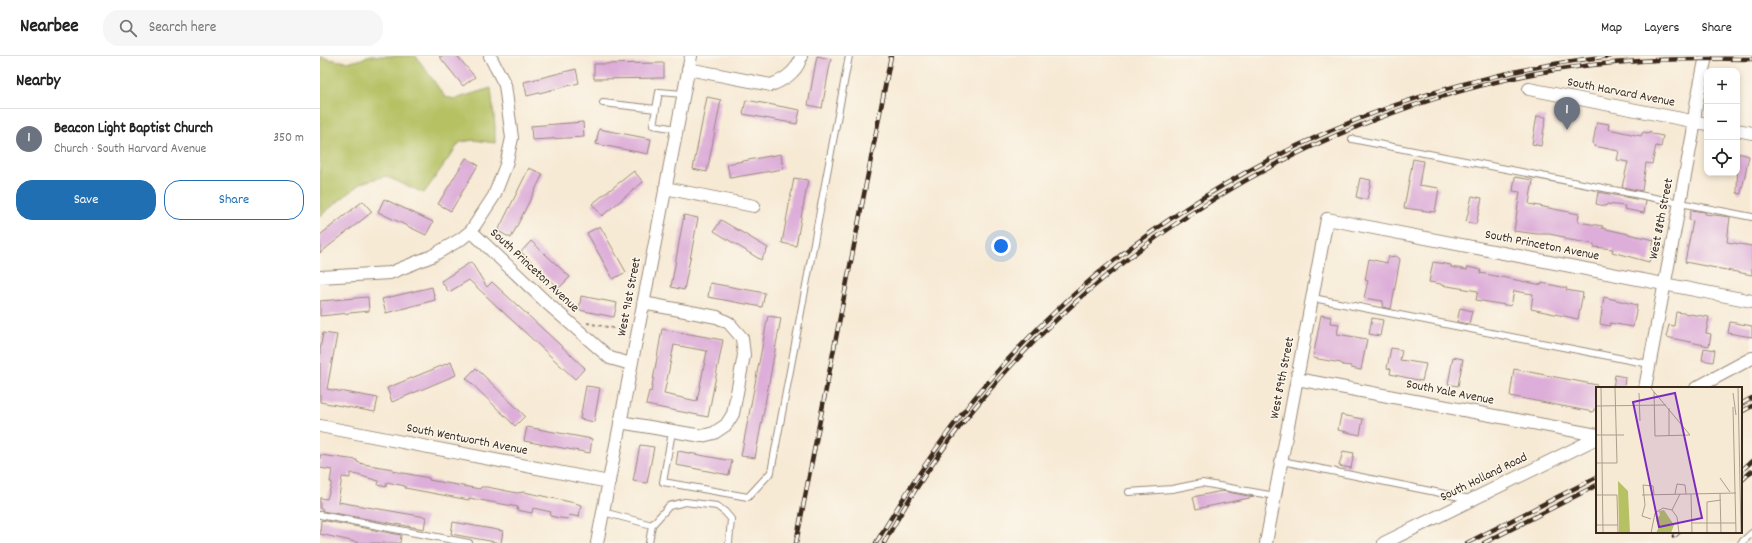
<!DOCTYPE html>
<html lang="en">
<head>
<meta charset="utf-8">
<style>
	:root { --surface:#fff; --page:#f6f6f6; --text:#222; --muted:#767676; --line:#e0e0e0; --accent:#1f6fb2 }
	body { margin:0; font-family:Dekko,sans-serif; background:var(--page); color:var(--text) }
	.controls { position:absolute; right:12px; top:12px; display:grid; overflow:hidden; border-radius:8px; box-shadow:0 2px 6px #0003 }
	.controls button { width:36px; height:36px; display:grid; place-items:center; padding:0; border:0; border-bottom:1px solid var(--line); background:var(--surface); color:var(--text); font:20px sans-serif }
	.you { position:absolute; left:681px; top:190px; width:14px; height:14px; margin:-10px; border:3px solid #fff; border-radius:50%; background:#1a73e8; box-shadow:0 0 0 6px #1a73e833 }
	.badge { display:grid; place-items:center; width:26px; height:26px; border-radius:50%; background:var(--accent); color:#fff; font-size:13px; font-weight:700 }
	.pin { position:absolute; translate:-50% -33px; filter:drop-shadow(0 1px 2px #0008) }
	.pin::after { content:''; position:absolute; top:21px; width:14px; height:12px; background:inherit; clip-path:polygon(0 0,100% 0,50% 100%) }
	.list { margin:0; padding:0; list-style:none }
	h2 { display:flex; justify-content:space-between; align-items:center; height:52px; margin:0; padding:0 16px; font-size:17px }
	h2 small { font-size:13px; font-weight:400; color:var(--muted) }
	.list li { display:grid; grid-template-columns:26px 1fr auto; gap:12px; align-items:center; box-sizing:border-box; height:60px; padding:0 16px; border-top:1px solid var(--line) }
	.list b { display:block; font-size:15px; white-space:nowrap }
	.list p { margin:0; font-size:13px; white-space:nowrap; color:var(--muted) }
	.list em { font-size:13px; font-style:normal; color:var(--muted) }
	.actions { display:flex; gap:8px; padding:12px 16px }
	.actions a { flex:1; padding:9px 0; border:1px solid var(--accent); border-radius:16px; text-align:center; font-size:14px; color:var(--accent) }
	.actions .main { background:var(--accent); color:#fff }
	.icon { flex:none; width:22px; height:22px; fill:none; stroke:currentColor; stroke-width:2; stroke-linecap:round; stroke-linejoin:round }
	.map { position:relative; flex:none; width:1432px; height:487px; overflow:hidden }
	header { display:flex; align-items:center; gap:24px; box-sizing:border-box; height:56px; padding:0 20px; background:var(--surface); border-bottom:1px solid var(--line) }
	header strong { font-size:19px }
	nav { display:flex; gap:22px; margin-inline-start:auto; font-size:14px }
	.search { width:280px; height:36px; background:var(--page); display:flex; align-items:center; gap:10px; box-sizing:border-box; padding:0 14px; border-radius:16px; color:var(--muted); font-size:15px }
	main { display:flex }
	aside { flex:1; background:var(--surface) }
	.map>svg:first-child { display:block }
	.green { fill:#b5c163; stroke:#787640 }
	.building { fill:#ddaed9; fill-rule:evenodd }
	.lines { fill:none; stroke-linecap:round; stroke-linejoin:round }
	.service-casing { stroke:#998a7a; stroke-width:8 }
	.minor-casing { stroke:#998a7a; stroke-width:14 }
	.path { stroke:#998a7a; stroke-width:2; stroke-dasharray:3 3; stroke-linecap:butt }
	.service { stroke:#fff; stroke-width:6 }
	.minor { stroke:#fff; stroke-width:12 }
	.rail-casing { stroke:#3b2a1e; stroke-width:4.5 }
	.rail { stroke:#fbf7ec; stroke-width:3; stroke-dasharray:9; stroke-linecap:butt }
	.labels { text-anchor:middle; dominant-baseline:central; stroke-width:3; stroke-linejoin:round; paint-order:stroke }
	.street-label { font-size:13px; fill:#3b2a1e; stroke:#fbf7ec }
	.inset-road { fill:none; stroke:#ac9d8c; stroke-width:1 }
	.view { fill:#7b2cbf; fill-opacity:0.15; stroke:#7b2cbf; stroke-width:2 }
	.inset-edge { fill:none; stroke:#3b2a1e; stroke-width:2 }
</style>
</head>
<body>
<header>
<strong>Nearbee</strong>
<div class="search"><svg class="icon" aria-label="search" viewBox="0 0 24 24"><circle cx="10" cy="10" r="6"/><path d="M15 15l6 6"/></svg>Search here</div>
<nav><a>Map</a><a>Layers</a><a>Share</a></nav>
</header>
<main>
<aside>
<h2>Nearby<small></small></h2>
<ul class="list">
<li><span class="badge" style="background:#6b7280">1</span><div><b>Beacon Light Baptist Church</b><p>Church · South Harvard Avenue</p></div><em>350 m</em></li>
</ul>
<div class="actions"><a class="main">Save</a><a>Share</a></div>
</aside>
<div class="map">
<svg width="1432" height="487" viewBox="0 0 1432 487">
	<rect width="100%" height="100%" fill="#fbf7ec"/>
	<filter id="ink" filterUnits="userSpaceOnUse"><feTurbulence type="fractalNoise" baseFrequency=".025" numOctaves="2"/><feDisplacementMap in="SourceGraphic" scale="8" xChannelSelector="R" yChannelSelector="G"/><feConvolveMatrix kernelMatrix="1 2 1 2 8 2 1 2 1" color-interpolation-filters="sRGB"/></filter>
	<filter id="wash" filterUnits="userSpaceOnUse"><feTurbulence type="fractalNoise" baseFrequency=".012" numOctaves="4" result="noise"/><feDisplacementMap in="SourceGraphic" scale="16" xChannelSelector="R" yChannelSelector="G"/><feGaussianBlur stdDeviation="0.9" result="paint"/><feColorMatrix in="noise" values="0 0 0 0 0 0 0 0 0 0 0 0 0 0 0 0 0 1.4 0 .05"/><feComposite in="paint" operator="in"/></filter>
	<g filter="url(#wash)">
		<rect width="100%" height="100%" fill="#f7ead5"/>
		<path class="green" d="M47,0h49l29,41 10,2 36,-11 4,38v17l-21,-3 -14,2 -36,51 -39,-17 -24,7 -41,33v-159c15,3 33,9 47,-1z"/>
		<g id="blocks">
			<path class="building" d="M119,0h18l18,21 -12,9z
				M497,0l14,3 -9,49 -14,-3z
				M344,7v15l-70,1v-15z
				M256,13l3,14 -52,13 -3,-14z
				M387,41l14,3 -14,72 -14,-3z
				M426,44l54,10 -3,14 -54,-10z
				M1217,60l9,1 -5,29 -9,-2z
				M263,66l1,15 -52,3 -1,-14z
				M1277,66l12,2 -1,5 33,7 2,-4 5,1 2,-2 2,3 11,2 -2,11 -5,-1 -4,18 -6,-1 -4,28 -20,-4 6,-25 -11,-2 2,-9 -25,-5 -1,-4z
				M279,73l52,10 -3,15 -52,-10z
				M1418,97l11,3 -8,38 -4,-1z
				M461,98l2,15 -53,9 -3,-14z
				M146,102l12,7 -27,46 -13,-7z
				M1093,103l10,2 -4,24 20,3 -4,24 -31,-4z
				M209,112l14,6 -32,64 -13,-7z
				M314,115l9,11 -41,34 -10,-12z
				M1195,121l18,3 -4,24 50,10 -1,8 25,4 -1,2 52,12 -5,22 -37,-10 1,-3 -19,-2v-3l-30,-5v-2l-15,-3h-12l-23,-3 6,-39 -7,-1z
				M474,122l14,2 -12,66 -14,-3z
				M1040,122l11,2 -4,20 -11,-3z
				M1278,136l48,9 -2,12 -20,-4 1,-3 -18,-2 -1,2 -10,-2z
				M1152,140l10,2 -6,26 -10,-2z
				M64,143l49,23 -7,13 -48,-23z
				M43,145l9,11 -52,41v-18z
				M1371,154l14,2v2l25,3 -3,25 25,4v29l-67,-13 8,-41 -4,-1z
				M364,159l14,3 -14,72 -13,-3z
				M401,164l47,28 -7,12 -47,-29z
				M280,170l26,46 -13,7 -26,-46z
				M211,185l39,36 -11,11 -38,-36z
				M1076,200l4,3 -9,50 -9,-2 1,-6 -19,-3 4,-17 -3,-1 4,-21 18,4 1,-6z
				M151,206l16,25 5,-5 93,86 -10,11 -106,-99 -20,12 -8,-11z
				M1113,206l18,3v2l16,3 1,-3 13,3 -1,3 62,12v-2l25,5 -1,2 17,3 -5,26 -47,-10 2,-15 -19,-3 -3,15 -35,-6 2,-9 -37,-6v-1l-12,-2z
				M390,227l55,10 -3,14 -54,-10z
				M112,231l3,13 -49,13 -4,-14z
				M261,240l36,7 -3,14 -35,-7z
				M48,241l1,14 -49,5v-15z
				M1284,241l33,8 -4,22 -23,-4v3l-10,-2z
				M1140,252l12,3 -3,13 -12,-2z
				M1356,256l33,5 -3,16 5,1 -2,12 -43,-9 3,-12 5,1z
				M1001,259l10,2 -1,6 9,1 -2,10 30,5 -6,31 -10,-2v-2l-8,-1 -2,-2 -28,-5z
				M448,260l13,2 -26,140 -14,-2z
				M1052,262l11,2 -3,16 -11,-2z
				M1410,266l22,4v11l-24,-4z
				M342,273l61,11 -15,77 -62,-12 3,-14 2,1zM354,289l33,6 -10,50 -33,-7z
				M3,277l14,2 -10,54 51,9 -3,14 -55,-10v-52z
				M1071,292l11,2 -2,10 26,4 -4,17 -32,-7 1,-5 -4,-1z
				M1384,292l11,2 -2,12 -11,-2z
				M1133,301l10,2 -5,27 -10,-2z
				M131,306l5,13 -64,27 -5,-14z
				M156,312l49,48 -10,10 -49,-48z
				M1194,313l83,16v24h-3l-1,3 -83,-16z
				M1295,319l10,2 -1,11h-11z
				M266,330l14,2 -6,34 -14,-3z
				M1021,359l22,4 -3,16 -22,-5z
				M207,371l65,12 -2,14 -66,-12z
				M320,389l14,2 -7,36 -14,-2z
				M358,395l54,10 -3,14 -53,-10z
				M1023,395l11,2 -3,15 -12,-2z
				M0,399l37,5v2l6,2 30,5v2l36,7v2l51,9 1,-2h6l30,6 7,-1 51,11 6,2 -2,12 -10,-2 -1,4 -8,-1 -10,-2 1,-4 -18,-4 -1,5 -15,-3 1,-3 -49,-9v2l-64,-12v-2l-18,-4 -1,5 -8,-2 1,-4 -29,-8v5l-8,-1 -4,25 88,15 -2,12 -102,-18 1,-2h-3v-11l7,1 5,-17h-2l2,-12 -12,-2z
				M902,435l32,6 -58,12 -3,-12z
				M1,464l80,15 -1,8h-40l-40,-9z
				M133,466l50,9 -2,12 -50,-9z"/>
		</g>
	</g>
	<g filter="url(#ink)">
		<use href="#blocks" fill-opacity="0" stroke="#998a7a" stroke-width="1"/>
		<g class="lines">
			<defs>
				<path id="service" d="M283,47l53,6 3,-17 24,2
					M336,53l-3,16 23,4
					M1032,83l400,78
					M993,242l336,66
					M352,376l-9,50 85,15 23,-25 78,-416
					M962,405l188,38
					M809,436l43,-3 30,-6 73,13
					M283,456l49,13 -3,18
					M0,459l149,28
					M332,469l17,-19 16,-4 32,4 8,6 6,7 -2,24
					M1421,487l11,-10"/>
				<path id="minor" d="M368,13l83,16c13,-5 27,-14 30,-29
					M1209,33l178,35
					M1417,74l15,3
					M345,132l89,18
					M151,175l76,72 63,55 21,6
					M0,221l70,-4 42,-17 29,-17 10,-8 23,-35 12,-31 6,-27 -7,-53 -15,-29
					M977,323l300,56
					M1325,332l48,-255 3,-28 10,-49
					M1376,332l56,-30
					M300,366l82,14 12,-3 12,-8 7,-11 11,-59 -2,-17 -13,-15 -12,-6 -74,-14
					M0,370l289,56
					M277,487l94,-487
					M946,487l61,-324 425,82
					M1064,487l213,-105"/>
			</defs>
			<use href="#service" class="service-casing"/>
			<use href="#minor" class="minor-casing"/>
			<path class="path" d="M267,267l36,7"/>
			<use href="#service" class="service"/>
			<use href="#minor" class="minor"/>
			<defs>
				<path id="rail" d="M1421,348l11,-6
					M1421,356l11,-6
					M1421,415l11,-10
					M1421,425l11,-10
					M1354,480l5,-4
					M476,487l95,-487
					M556,487c32,-54 66,-107 107,-155 159,-188 384,-304 627,-332
					M564,487c132,-244 382,-418 653,-470 71,-13 143,-15 215,-14
					M1147,487l130,-66
					M1164,487l113,-58"/>
			</defs>
			<use href="#rail" class="rail-casing"/>
			<use href="#rail" class="rail"/>
		</g>
	</g>
	<g class="labels">
		<g class="street-label">
			<text transform="translate(1301 37) rotate(11)">South Harvard Avenue</text>
			<text transform="translate(1342 163) rotate(-79)">West 88th Street</text>
			<text transform="translate(1222 190) rotate(11)">South Princeton Avenue</text>
			<text transform="translate(214 215) rotate(43)">South Princeton Avenue</text>
			<text transform="translate(310 241) rotate(-79)">West 91st Street</text>
			<text transform="translate(963 322) rotate(-79)">West 89th Street</text>
			<text transform="translate(1130 337) rotate(11)">South Yale Avenue</text>
			<text transform="translate(147 384) rotate(11)">South Wentworth Avenue</text>
			<text transform="translate(1164 422) rotate(-26)">South Holland Road</text>
		</g>
	</g>
	<g transform="translate(1276 331)">
		<rect width="146" height="146" fill="#f7ead5"/>
		<path d="M22,94l10,10 2,42h-11zM68,123l10,15 -3,8h-15l3,-6 -3,-7 4,-5 -1,-4z" fill="#b5c163"/>
		<path class="inset-road" d="M5,0l2,146M54,0l40,48M142,0l3,146M58,5l1,44 35,-1M43,6l1,28M137,6l3,22M0,19l70,-1M137,20l3,126M73,21v28M0,48h28M0,76h21l-2,-76M124,91l10,14M124,106l1,40M79,107l2,-10 8,1 1,9M95,107l1,39M0,108h21l1,38M46,108l94,-2M76,123l5,7 2,16M76,123l8,-16M55,132l-9,-3 3,-11 -2,-20 10,1 1,8M96,136h44M0,138h22M55,146l4,-20 8,-5 9,2M111,146v-31l14,-2"/>
		<path class="view" d="M79,6l27,125 -43,9 -26,-125z"/>
		<rect width="146" height="146" class="inset-edge"/>
	</g>
</svg>
<div class="controls">
<button>+</button>
<button>−</button>
<button><svg class="icon" aria-label="locate" viewBox="0 0 24 24"><circle cx="12" cy="12" r="6"/><path d="M12 2v4M12 18v4M2 12h4M18 12h4"/></svg></button>
</div>
<div class="you"></div>
<div class="pin badge" style="left:1247px;top:74px;background:#6b7280">1</div>
</div>
</main>
</body>
</html>
